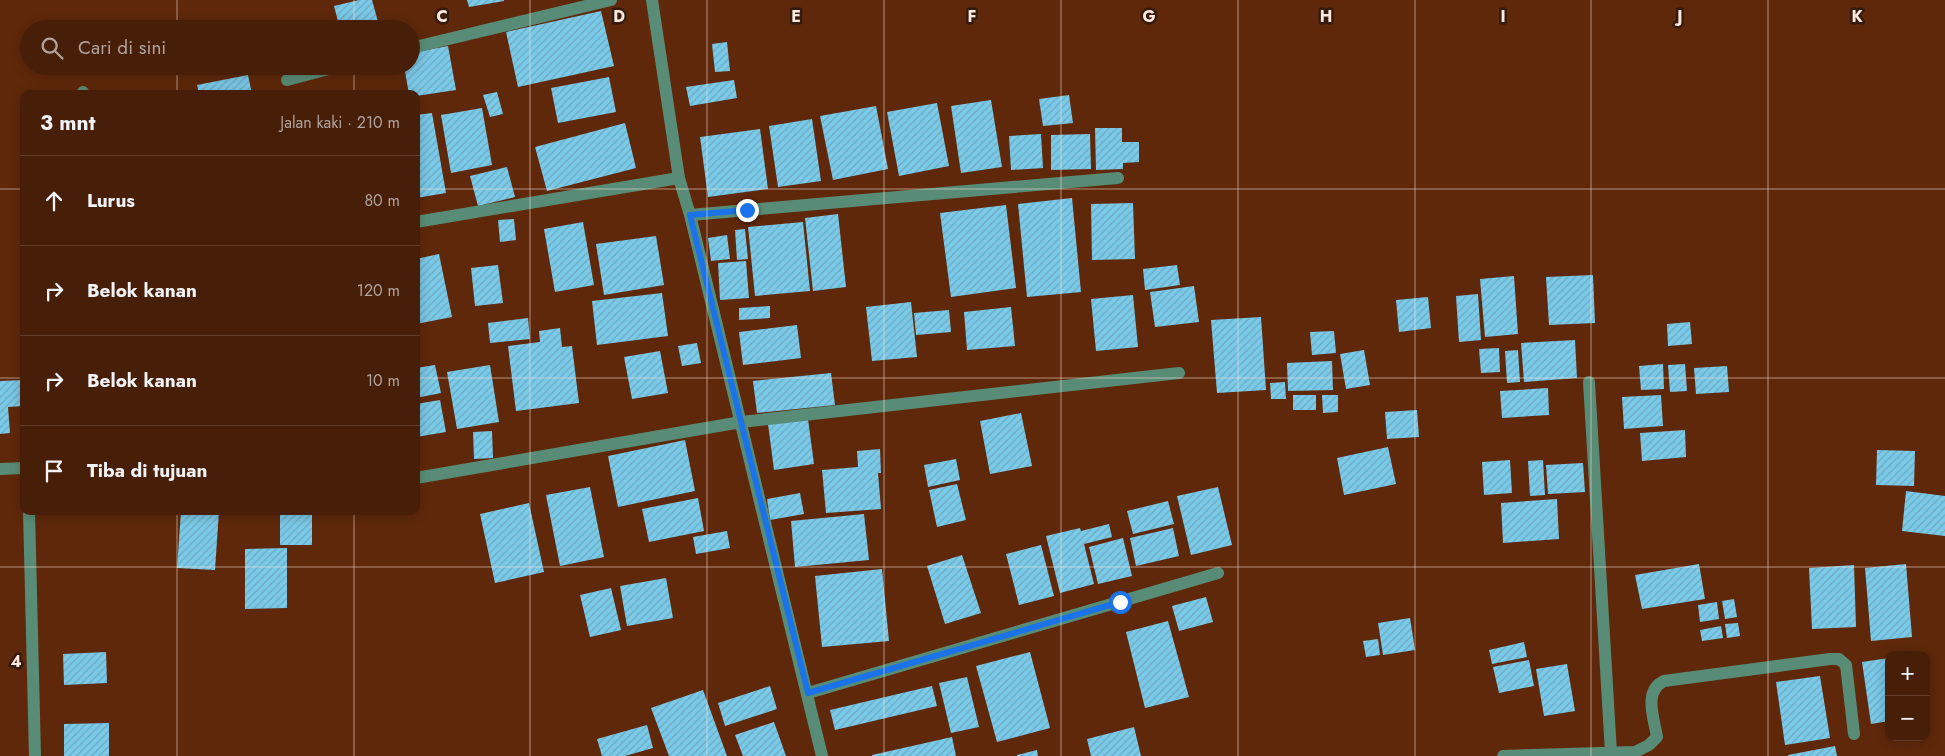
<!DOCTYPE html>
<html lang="id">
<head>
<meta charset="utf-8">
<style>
	:root { --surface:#471e08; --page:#512b16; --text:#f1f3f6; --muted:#b0a29c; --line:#5f3c29 }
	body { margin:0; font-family:Jost,sans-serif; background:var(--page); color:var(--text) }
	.controls { position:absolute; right:15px; bottom:15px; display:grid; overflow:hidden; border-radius:10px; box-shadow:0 2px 12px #0003 }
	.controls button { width:45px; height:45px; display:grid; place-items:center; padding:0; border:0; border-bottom:1px solid var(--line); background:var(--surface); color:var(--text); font:25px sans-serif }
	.stop { position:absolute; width:15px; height:15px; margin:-11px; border:4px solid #1a73e8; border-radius:50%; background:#fff }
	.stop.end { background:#1a73e8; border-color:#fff; box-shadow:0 1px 5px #0008 }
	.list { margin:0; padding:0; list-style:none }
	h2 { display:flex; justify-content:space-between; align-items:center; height:65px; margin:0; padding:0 20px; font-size:21px }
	h2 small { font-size:16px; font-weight:400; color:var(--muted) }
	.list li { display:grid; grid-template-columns:32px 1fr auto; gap:15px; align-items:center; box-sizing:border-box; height:90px; padding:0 20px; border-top:1px solid var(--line) }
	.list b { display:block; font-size:19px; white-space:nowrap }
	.list em { font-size:16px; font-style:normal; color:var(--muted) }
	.icon { flex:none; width:28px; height:28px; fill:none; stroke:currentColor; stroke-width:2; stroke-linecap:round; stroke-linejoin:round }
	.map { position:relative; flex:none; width:1945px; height:756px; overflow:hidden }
	.search { position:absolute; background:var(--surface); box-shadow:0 2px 12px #0003; left:20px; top:20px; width:400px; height:55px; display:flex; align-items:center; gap:12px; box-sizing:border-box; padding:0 18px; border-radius:28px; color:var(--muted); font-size:19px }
	.panel { position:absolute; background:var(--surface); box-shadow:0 2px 12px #0003; left:20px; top:90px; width:400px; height:425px; border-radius:10px }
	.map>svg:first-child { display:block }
	.building { fill:url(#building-hatch) }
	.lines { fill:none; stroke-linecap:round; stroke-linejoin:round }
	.minor { stroke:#598c76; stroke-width:12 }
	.route { stroke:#1a73e8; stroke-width:6 }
	.grid { fill:none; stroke:#fee8de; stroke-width:1; stroke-opacity:0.55 }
	.grid-label { font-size:16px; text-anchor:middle; font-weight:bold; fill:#fee8de; stroke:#341a0f; stroke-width:5; stroke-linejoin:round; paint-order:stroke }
</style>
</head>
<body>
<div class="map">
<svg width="1945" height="756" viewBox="0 0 1945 756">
	<defs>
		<pattern id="building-hatch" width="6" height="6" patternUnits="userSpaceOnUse" patternTransform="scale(1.25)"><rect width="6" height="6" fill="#7acae9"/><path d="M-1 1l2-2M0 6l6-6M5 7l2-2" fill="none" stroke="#6ea9c0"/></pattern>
	</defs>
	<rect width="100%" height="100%" fill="#5f280a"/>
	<path class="building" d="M359,0h13l8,29h-40l-6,-23z
		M467,0h37v1l-35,6z
		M601,11l13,55 -96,21 -12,-55z
		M313,24l1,5h-17v-1z
		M727,42l3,29 -15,1 -3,-28z
		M448,46l8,44 -40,6v-2h-7l-5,-28h7v-13z
		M248,75l4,19h-53l-2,-9z
		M609,77l7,35 -58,11 -7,-35z
		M734,80l3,18 -47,8 -4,-19z
		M497,92l6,22 -13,3 -7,-22z
		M1069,95l4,28 -30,3 -4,-27z
		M991,100l11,67 -41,6 -10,-67z
		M937,103l12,63 -50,10 -12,-64z
		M876,106l12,63 -55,11 -13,-64z
		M482,108l10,57 -41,8 -10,-58z
		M432,113l14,80 -30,5v-83z
		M812,119l9,62 -43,6 -9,-61z
		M625,123l11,45 -89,23 -12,-44z
		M1095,128h27v14h17v20l-16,1v6l-27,1z
		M760,129l8,60 -60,8 -8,-60z
		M1041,134l2,34 -32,2 -2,-34z
		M1090,134l1,35 -40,1v-35z
		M507,167l8,30 -37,9 -8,-30z
		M1072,198l9,94 -54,5 -9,-93z
		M1133,203l2,56 -43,1 -1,-56z
		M1006,205l10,83 -65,9 -11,-84z
		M838,214l8,73 -33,4 -8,-73z
		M514,219l2,21 -16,2 -2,-22z
		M583,222l11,63 -39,7 -11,-63z
		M803,222l7,69 -55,5 -7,-69z
		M745,229l3,30 -11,1 -2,-30z
		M21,234h3v27h-2z
		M727,235l3,24 -19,2 -3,-23z
		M656,236l8,49 -60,10 -8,-51z
		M439,254l13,63 -36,7v-65z
		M746,261l3,37 -29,2 -2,-37z
		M498,265l5,38 -28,3 -4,-38z
		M1177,265l3,20 -35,5 -2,-21z
		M1593,275l2,48 -46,2 -3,-48z
		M1514,276l4,58 -33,3 -5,-58z
		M1194,286l5,36 -44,5 -5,-35z
		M662,293l6,43 -71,9 -5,-44z
		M1478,294l3,46 -22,2 -3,-46z
		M1133,295l5,52 -42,4 -5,-52z
		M1428,297l3,31 -32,4 -3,-32z
		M911,302l6,55 -45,4 -6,-54z
		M770,306v12l-31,2v-12z
		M1011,307l4,39 -48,4 -3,-38z
		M949,310l2,22 -35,3 -2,-22z
		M1261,317l5,73 -49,3 -6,-73z
		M528,318l2,21 -40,4 -2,-20z
		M1690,322l2,22 -24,2 -1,-22z
		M797,325l4,33 -58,7 -4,-33z
		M560,328l2,19 10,-1 7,57 -63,8 -8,-65 32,-4 -1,-11z
		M1334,331l2,22 -24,2 -2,-23z
		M1575,340l2,38 -53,4 -3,-39z
		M697,343l4,20 -19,3 -4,-20z
		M1499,348l1,24 -19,1 -2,-24z
		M1364,350l6,35 -24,4 -6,-35z
		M1518,350l2,32 -13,1 -2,-32z
		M660,351l8,42 -36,6 -8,-42z
		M1332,361l1,29 -45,1 -1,-28z
		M1663,364l1,25 -23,1 -2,-24z
		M1685,364l2,27 -17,1 -2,-27z
		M435,365l6,28 -25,5v-30z
		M490,365l9,57 -42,7 -10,-57z
		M1727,366l2,26 -33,2 -2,-26z
		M831,373l4,32 -78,8 -4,-32z
		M24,380v26l-16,1 2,26 -10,1v-53z
		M1285,382l1,17h-15l-1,-16z
		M1548,388l1,27 -47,3 -2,-27z
		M1293,395h23v15h-23z
		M1322,395h16v17l-15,1z
		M1661,395l2,31 -39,3 -2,-32z
		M440,400l6,32 -30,5v-33z
		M1417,410l2,27 -32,2 -2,-27z
		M1021,413l11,53 -42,8 -10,-53z
		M808,419l6,45 -40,6 -6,-46z
		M1685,430l1,27 -44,4 -2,-28z
		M492,431l1,27 -19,1 -1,-27z
		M685,440l10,51 -77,16 -10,-51z
		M1388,447l8,37 -52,11 -7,-37z
		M880,449l1,24h-3l3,36 -55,4 -4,-43 36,-3 -1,-16z
		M1877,450l38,1 -1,35 -38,-1z
		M956,459l4,21 -32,7 -4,-22z
		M1510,460l2,33 -28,2 -2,-33z
		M1543,460l2,35 -15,1 -2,-35z
		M1583,463l2,29 -37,2 -2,-29z
		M957,484l9,36 -29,7 -8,-37z
		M590,487l14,70 -44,9 -14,-71z
		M1218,487l14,58 -41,10 -14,-59z
		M1906,491l39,5v40l-43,-5z
		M800,493l4,21 -34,6 -3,-21z
		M698,498l6,33 -55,11 -7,-33z
		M1557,499l2,40 -56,4 -2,-40z
		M1168,501l6,23 -41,10 -6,-23z
		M529,503l15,69 -49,11 -15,-69z
		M181,511h38l-4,59 -38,-2z
		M280,513h32v32h-32z
		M864,514l5,46 -74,7 -4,-46z
		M1109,524l3,13 -28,7 10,40 -34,9 -14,-57 34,-8 1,3z
		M1173,528l6,28 -43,10 -6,-28z
		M727,531l3,17 -34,6 -3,-17z
		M1123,538l9,38 -34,8 -9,-37z
		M1041,545l13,51 -35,9 -13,-51z
		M287,548v60l-42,1v-60z
		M962,555l19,58 -36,11 -18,-58z
		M1699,564l6,35 -63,10 -7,-34z
		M1906,564l6,73 -41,4 -6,-73z
		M1854,565l2,62 -44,2 -3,-61z
		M882,569l7,72 -67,6 -7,-71z
		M666,578l7,40 -46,8 -7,-40z
		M611,588l10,42 -31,7 -10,-42z
		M1206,597l7,25 -34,9 -7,-25z
		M1734,599l3,18 -12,2 -3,-18z
		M1717,602l2,17 -19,3 -2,-17z
		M1410,618l5,32 -32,5 -5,-32z
		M1168,621l21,76 -44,11 -19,-76z
		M1738,623l2,13 -13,2 -2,-14z
		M1721,626l2,12 -21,3 -2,-11z
		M1378,639l2,16 -14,2 -3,-16z
		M1524,642l3,15 -35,7 -3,-14z
		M106,652l1,31 -43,2 -1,-31z
		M1030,652l20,76 -53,14 -21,-76z
		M1889,658v63l-18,3 -9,-62z
		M1529,660l5,26 -35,7 -6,-26z
		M1567,664l8,47 -31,5 -8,-47z
		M1820,676l10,62 -45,7 -9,-63z
		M967,677l12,50 -28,6 -12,-50z
		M770,686l7,23 -52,17 -7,-23z
		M932,686l5,20 -102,24 -5,-20z
		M703,690l24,66h-58l-18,-48z
		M774,722l12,34h-43l-8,-21z
		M109,723v33h-45v-32z
		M647,725l6,23 -28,8h-23l-5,-17z
		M1134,727l7,29h-50l-4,-17z
		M952,737l4,19h-84v-1z
		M1835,746l2,10h-49v-1z
		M1037,750l1,6h-21v-1z"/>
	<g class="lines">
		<path class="minor" d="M652,0l27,178 11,37 132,541
			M411,48l200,-48
			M287,80l53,-14
			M83,92v2
			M690,215l428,-37
			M416,222l263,-44
			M1589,382l22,371
			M0,469l24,-1
			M416,478l325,-56 438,-49
			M29,511l6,245
			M808,693l410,-120
			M1503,756l132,-4 14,-7 8,-8c-3,-19 -14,-46 7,-56l166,-22h9l7,6 8,69"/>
	</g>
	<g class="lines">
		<path class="route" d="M747,210l-57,5 118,478 312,-91"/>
	</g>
	<path class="grid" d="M177,0v29M354,0v29M530,0v756M707,0v756M884,0v756M1061,0v756M1238,0v756M1415,0v756M1591,0v756M1768,0v756M177,66v28M354,66v28M0,189h24M416,189h1529M0,378h24M416,378h1529M177,511v245M354,511v245M0,567h1945"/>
	<g class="grid-label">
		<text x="442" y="22">C</text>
		<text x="619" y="22">D</text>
		<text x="796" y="22">E</text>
		<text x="972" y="22">F</text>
		<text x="1149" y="22">G</text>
		<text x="1326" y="22">H</text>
		<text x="1503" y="22">I</text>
		<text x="1680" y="22">J</text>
		<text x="1857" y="22">K</text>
		<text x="16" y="667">4</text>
	</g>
</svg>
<div class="controls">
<button>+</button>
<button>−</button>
</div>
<div class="stop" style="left:1120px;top:602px"></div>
<div class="stop end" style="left:747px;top:210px"></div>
<div class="search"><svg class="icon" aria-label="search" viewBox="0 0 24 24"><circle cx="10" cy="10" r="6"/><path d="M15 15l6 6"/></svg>Cari di sini</div>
<section class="panel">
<h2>3 mnt<small>Jalan kaki · 210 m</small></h2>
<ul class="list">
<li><svg class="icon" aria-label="ahead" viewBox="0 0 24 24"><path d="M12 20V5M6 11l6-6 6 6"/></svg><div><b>Lurus</b></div><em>80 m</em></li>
<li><svg class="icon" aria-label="right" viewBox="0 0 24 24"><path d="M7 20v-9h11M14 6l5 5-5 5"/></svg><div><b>Belok kanan</b></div><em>120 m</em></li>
<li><svg class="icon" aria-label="right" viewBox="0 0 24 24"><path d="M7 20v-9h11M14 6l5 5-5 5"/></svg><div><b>Belok kanan</b></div><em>10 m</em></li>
<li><svg class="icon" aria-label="arrive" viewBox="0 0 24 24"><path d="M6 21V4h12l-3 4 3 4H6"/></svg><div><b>Tiba di tujuan</b></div></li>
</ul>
</section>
</div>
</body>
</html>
